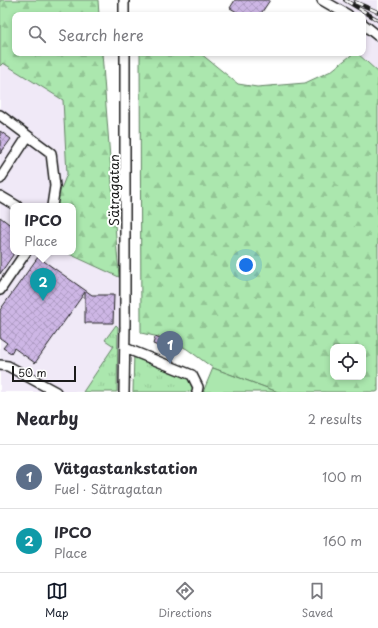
<!DOCTYPE html>
<html lang="en">
<head>
<meta charset="utf-8">
<style>
	:root { --surface:#fff; --page:#f7f7f7; --text:#2b2b33; --muted:#7c7c81; --line:#e1e1e2; --accent:#111827 }
	body { margin:0; font-family:"Playpen Sans",sans-serif; background:var(--page); color:var(--text) }
	.controls { position:absolute; right:12px; bottom:12px; display:grid; overflow:hidden; border-radius:8px; box-shadow:0 2px 6px #0003 }
	.controls button { width:36px; height:36px; display:grid; place-items:center; padding:0; border:0; border-bottom:1px solid var(--line); background:var(--surface); color:var(--text); font:20px sans-serif }
	.scale { position:absolute; left:12px; bottom:10px; width:64px; box-sizing:border-box; padding-left:4px; border:2px solid #1c1c1c; border-top:0; font-size:11px; line-height:14px; white-space:nowrap; color:#1c1c1c; -webkit-text-stroke:3px #fff; paint-order:stroke }
	.you { position:absolute; left:246px; top:265px; width:14px; height:14px; margin:-10px; border:3px solid #fff; border-radius:50%; background:#1a73e8; box-shadow:0 0 0 6px #1a73e833 }
	.badge { display:grid; place-items:center; width:26px; height:26px; border-radius:50%; background:var(--accent); color:#fff; font-size:13px; font-weight:700 }
	.pin { position:absolute; translate:-50% -33px; filter:drop-shadow(0 1px 2px #0008) }
	.pin::after { content:''; position:absolute; top:21px; width:14px; height:12px; background:inherit; clip-path:polygon(0 0,100% 0,50% 100%) }
	.popup { position:absolute; left:10px; top:203px; width:66px; height:52px; box-sizing:border-box; display:grid; place-content:center; border-radius:8px; background:var(--surface); filter:drop-shadow(0 1px 3px #0005); font-size:13px; white-space:nowrap; color:var(--muted) }
	.popup b { font-size:15px; color:var(--text) }
	.popup::after { content:''; position:absolute; left:50%; top:100%; margin-left:-8px; border:8px solid transparent; border-top-color:var(--surface) }
	.list { margin:0; padding:0; list-style:none }
	h2 { display:flex; justify-content:space-between; align-items:center; height:52px; margin:0; padding:0 16px; font-size:17px }
	h2 small { font-size:13px; font-weight:400; color:var(--muted) }
	.list li { display:grid; grid-template-columns:26px 1fr auto; gap:12px; align-items:center; box-sizing:border-box; height:64px; padding:0 16px; border-top:1px solid var(--line) }
	.list b { display:block; font-size:15px; white-space:nowrap }
	.list p { margin:0; font-size:13px; white-space:nowrap; color:var(--muted) }
	.list em { font-size:13px; font-style:normal; color:var(--muted) }
	.icon { flex:none; width:22px; height:22px; fill:none; stroke:currentColor; stroke-width:2; stroke-linecap:round; stroke-linejoin:round }
	.map { position:relative; flex:none; width:378px; height:392px; overflow:hidden }
	.search { position:absolute; background:var(--surface); box-shadow:0 2px 6px #0003; left:12px; right:12px; top:12px; height:44px; display:flex; align-items:center; gap:10px; box-sizing:border-box; padding:0 14px; border-radius:8px; color:var(--muted); font-size:15px }
	.sheet { height:180px; background:var(--surface) }
	nav { display:flex; justify-content:space-around; align-items:center; box-sizing:border-box; height:56px; border-top:1px solid var(--line); background:var(--surface); font-size:11px; color:var(--muted) }
	nav a { display:grid; justify-items:center; gap:2px }
	nav .on { color:var(--accent) }
	.map>svg:first-child { display:block }
	.built { fill:#f0e9f7 }
	.grass { fill:url(#grass-tufts); stroke:#648265 }
	.forest { fill:url(#forest-firs); stroke:#648265; fill-rule:evenodd }
	.park { fill:#abe7ae; stroke:#648265 }
	.building { fill:url(#building-cross-hatch); stroke:#1c1c1c }
	.lines { fill:none; stroke-linecap:round; stroke-linejoin:round }
	.minor-casing { stroke:#1c1c1c; stroke-width:12 }
	.minor { stroke:#fff; stroke-width:9 }
	.rail-casing { stroke:#1c1c1c; stroke-width:4 }
	.rail { stroke:#fff; stroke-width:2.5; stroke-dasharray:8; stroke-linecap:butt }
	.labels { text-anchor:middle; dominant-baseline:central; stroke-width:4; stroke-linejoin:round; paint-order:stroke }
	.street-label { font-size:13px; fill:#1c1c1c; stroke:#fff }
</style>
</head>
<body>
<div class="map">
<svg width="378" height="392" viewBox="0 0 378 392">
	<defs>
		<pattern id="grass-tufts" width="24" height="20" patternUnits="userSpaceOnUse"><rect width="24" height="20" fill="#abe7ae"/><path d="M3 7l-1-3M5 7V3M7 7l1-3M15 17l-1-3M17 17v-4M19 17l1-3" fill="none" stroke="#93c695"/></pattern>
		<pattern id="forest-firs" width="22" height="20" patternUnits="userSpaceOnUse"><rect width="22" height="20" fill="#abe7ae"/><path d="M5 1l3.5 6h-7zM16 11l3.5 6h-7z" fill="#93c695"/></pattern>
		<pattern id="building-cross-hatch" width="8" height="8" patternUnits="userSpaceOnUse"><rect width="8" height="8" fill="#cdb6e5"/><path d="M0 0l8 8M0 8l8-8" fill="none" stroke="#af9cc4"/></pattern>
	</defs>
	<rect width="100%" height="100%" fill="#fff"/>
	<filter id="ink" filterUnits="userSpaceOnUse"><feTurbulence type="fractalNoise" baseFrequency=".025" numOctaves="2"/><feDisplacementMap in="SourceGraphic" scale="8" xChannelSelector="R" yChannelSelector="G"/><feConvolveMatrix kernelMatrix="1 2 1 2 8 2 1 2 1" color-interpolation-filters="sRGB"/></filter>
	<g filter="url(#ink)">
		<path class="built" d="M332,0h46v72l-21,-19h6v-38h-20l-5,-12z
			M3,63l60,37 4,74 -13,32h-41v46h52l60,28 -1,112h-124v-326z"/>
		<path class="grass" d="M116,325l2,2 -1,65h-34l31,-46 -9,-6z
			M134,351l58,24 5,17h-64z"/>
		<path class="forest" d="M0,0h98l1,15h-84v38h87l17,224 -54,-25h8v-46h-19l13,-32 -4,-74 -60,-37 -3,3z
			M140,53h60l38,31 19,3 48,-4 26,-12 23,-18h3l21,19v319l-2,1h-98l-65,-24 -26,-19 -19,-10 -27,-6zM333,347h30v30h-30z"/>
		<path class="park" d="M213,368l65,24h-75z"/>
		<path class="building" d="M235,0h35l-10,15h-18l-12,-7z
			M0,131l11,8 -11,15z
			M0,217l13,10v28l-13,19z
			M38,257l54,38h22l-1,28h-28v-31l-50,71 -21,-15 -3,5 -8,-5 4,-5 -7,-5v-28z
			M155,337l20,7 -2,8 -20,-8z"/>
		<g class="lines">
			<defs>
				<path id="minor" d="M124,0v15
					M322,0l26,15
					M363,24l15,12
					M125,53v273
					M0,115l51,38 4,33 -3,20
					M0,179l28,-43
					M0,196l17,10
					M0,290l26,-38
					M125,348l67,27 6,12 -1,5
					M0,365l8,1 48,26
					M124,392l1,-64"/>
			</defs>
			<use href="#minor" class="minor-casing"/>
			<use href="#minor" class="minor"/>
			<defs>
				<path id="rail" d="M345,0l33,20
					M355,2l23,10"/>
			</defs>
			<use href="#rail" class="rail-casing"/>
			<use href="#rail" class="rail"/>
		</g>
	</g>
	<g class="labels">
		<g class="street-label">
			<text transform="translate(113 190) rotate(-90)">Sätragatan</text>
		</g>
	</g>
</svg>
<div class="controls">
<button><svg class="icon" aria-label="locate" viewBox="0 0 24 24"><circle cx="12" cy="12" r="6"/><path d="M12 2v4M12 18v4M2 12h4M18 12h4"/></svg></button>
</div>
<div class="scale">50 m</div>
<div class="you"></div>
<div class="pin badge" style="left:170px;top:364px;background:#5c6f8a">1</div>
<div class="pin badge" style="left:43px;top:301px;background:#0f9aa8">2</div>
<div class="popup"><b>IPCO</b>Place</div>
<div class="search"><svg class="icon" aria-label="search" viewBox="0 0 24 24"><circle cx="10" cy="10" r="6"/><path d="M15 15l6 6"/></svg>Search here</div>
</div>
<section class="sheet">
<h2>Nearby<small>2 results</small></h2>
<ul class="list">
<li><span class="badge" style="background:#5c6f8a">1</span><div><b>Vätgastankstation</b><p>Fuel · Sätragatan</p></div><em>100 m</em></li>
<li><span class="badge" style="background:#0f9aa8">2</span><div><b>IPCO</b><p>Place</p></div><em>160 m</em></li>
</ul>
</section>
<nav>
<a class="on"><svg class="icon" aria-label="map" viewBox="0 0 24 24"><path d="M3 6l6-2 6 2 6-2v14l-6 2-6-2-6 2zM9 4v14M15 6v14"/></svg>Map</a>
<a><svg class="icon" aria-label="directions" viewBox="0 0 24 24"><path d="M12 3l9 9-9 9-9-9zM9 14v-3h6M13 9l2 2-2 2"/></svg>Directions</a>
<a><svg class="icon" aria-label="saved" viewBox="0 0 24 24"><path d="M7 4h10v16l-5-4-5 4z"/></svg>Saved</a>
</nav>
</body>
</html>
